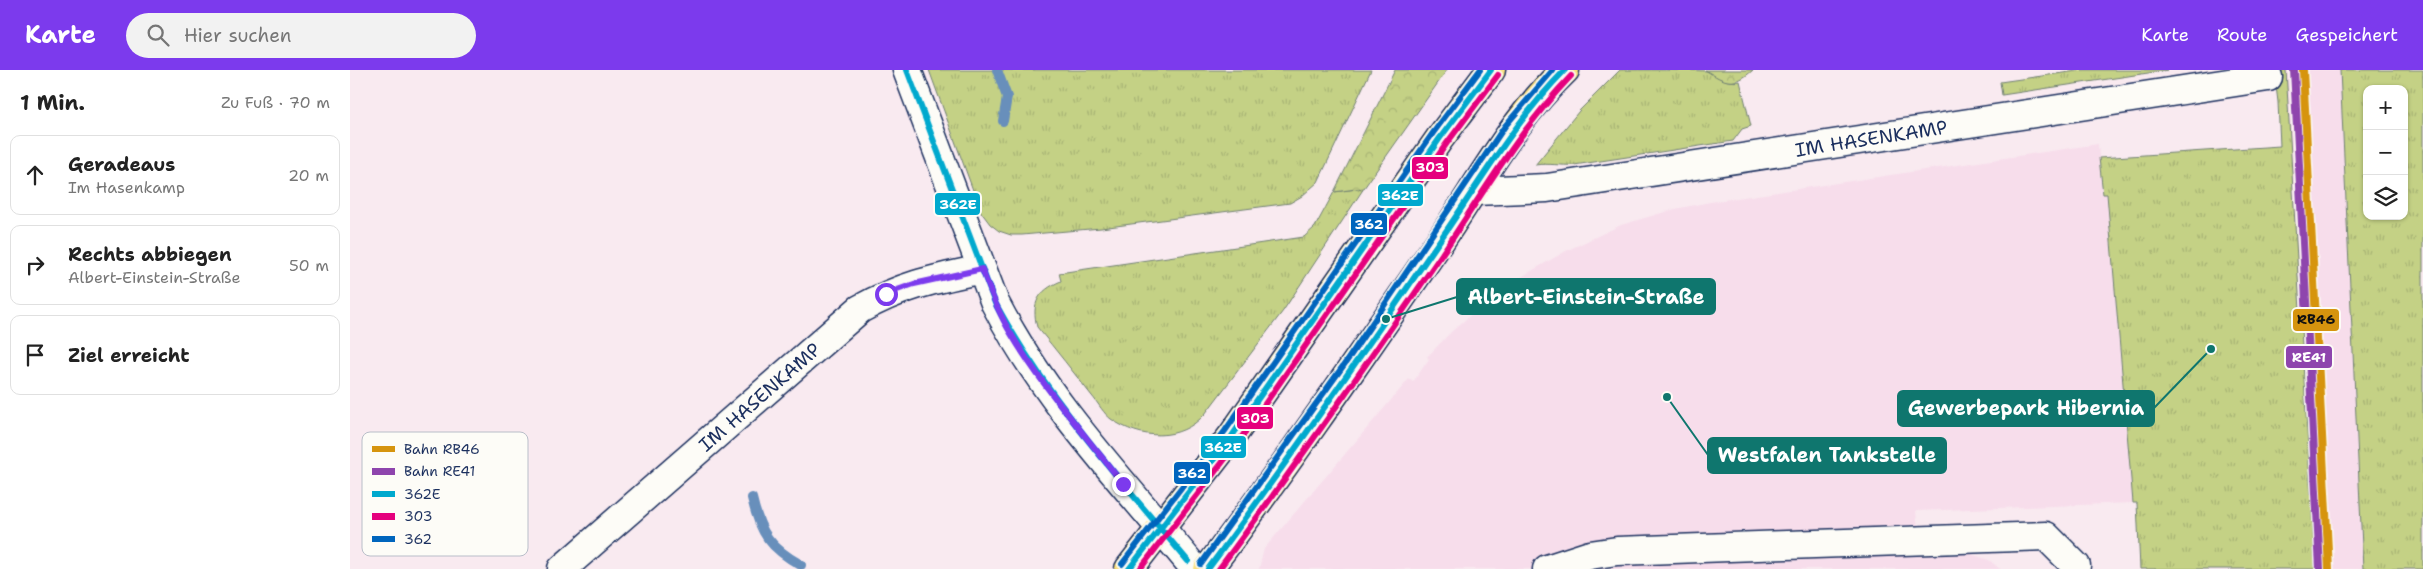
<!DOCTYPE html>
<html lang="de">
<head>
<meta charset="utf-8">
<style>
	:root { --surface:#fff; --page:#f2f2f2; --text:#222; --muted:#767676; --line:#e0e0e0; --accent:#7c3aed }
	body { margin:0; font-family:"Shantell Sans",sans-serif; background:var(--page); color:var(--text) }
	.controls { position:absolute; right:15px; top:15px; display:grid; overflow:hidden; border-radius:10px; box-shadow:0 1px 4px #0004 }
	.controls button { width:45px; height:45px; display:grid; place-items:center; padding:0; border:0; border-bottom:1px solid var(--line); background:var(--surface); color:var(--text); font:25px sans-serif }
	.stop { position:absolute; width:15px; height:15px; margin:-11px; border:4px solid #7c3aed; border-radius:50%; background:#fff }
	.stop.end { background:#7c3aed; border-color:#fff; box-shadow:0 1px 5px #0008 }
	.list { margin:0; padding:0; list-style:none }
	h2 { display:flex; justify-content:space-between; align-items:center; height:65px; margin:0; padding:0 20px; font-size:21px }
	h2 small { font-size:16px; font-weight:400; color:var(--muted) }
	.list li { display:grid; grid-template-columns:32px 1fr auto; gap:15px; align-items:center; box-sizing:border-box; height:80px; margin:0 10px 10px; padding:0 10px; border:1px solid var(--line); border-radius:10px }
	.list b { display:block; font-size:19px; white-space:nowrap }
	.list p { margin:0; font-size:16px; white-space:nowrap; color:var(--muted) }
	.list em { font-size:16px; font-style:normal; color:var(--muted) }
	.icon { flex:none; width:28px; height:28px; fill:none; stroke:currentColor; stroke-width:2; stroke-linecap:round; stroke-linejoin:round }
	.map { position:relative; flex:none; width:2073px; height:499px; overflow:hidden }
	header { display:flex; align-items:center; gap:30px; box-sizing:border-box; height:70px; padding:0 25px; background:var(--accent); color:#fff }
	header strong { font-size:24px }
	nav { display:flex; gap:28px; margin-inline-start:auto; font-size:18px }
	.search { width:350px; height:45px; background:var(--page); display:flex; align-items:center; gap:12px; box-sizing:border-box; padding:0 18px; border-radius:28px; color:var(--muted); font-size:19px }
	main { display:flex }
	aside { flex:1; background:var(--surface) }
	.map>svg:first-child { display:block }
	.built { fill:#f7ddeb }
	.grass { fill:url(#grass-tufts); stroke:#708072; fill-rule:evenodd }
	.forest { fill:url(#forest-crowns); stroke:#708072 }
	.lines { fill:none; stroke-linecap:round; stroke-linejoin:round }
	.stream { stroke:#688fbb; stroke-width:10 }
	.minor-casing { stroke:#1b2f5e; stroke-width:31 }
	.major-casing { stroke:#1b2f5e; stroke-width:31 }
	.minor { stroke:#fdfcf7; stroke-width:28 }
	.major { stroke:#fbe080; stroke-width:28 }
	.bus-1-casing { stroke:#fdfcf7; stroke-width:10 }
	.bus-2-casing { stroke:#fdfcf7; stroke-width:10 }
	.bus-3-casing { stroke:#fdfcf7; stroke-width:10 }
	.bus-1 { stroke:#00a9ce; stroke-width:6 }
	.bus-2 { stroke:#e5007d; stroke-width:6 }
	.bus-3 { stroke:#0065bd; stroke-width:6 }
	.rail-1-casing { stroke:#fdfcf7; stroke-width:11 }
	.rail-2-casing { stroke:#fdfcf7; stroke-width:11 }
	.rail-1 { stroke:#d6940e; stroke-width:8 }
	.rail-2 { stroke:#8e44ad; stroke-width:8 }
	.route { stroke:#7c3aed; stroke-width:6 }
	.labels { text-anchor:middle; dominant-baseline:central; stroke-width:4; stroke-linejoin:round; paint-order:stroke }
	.street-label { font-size:19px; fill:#1b2f5e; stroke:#fdfcf7 }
	.key { fill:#fdfcf7; stroke:#b9bec9; stroke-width:1 }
	.key-label { font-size:14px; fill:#1b2f5e }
	.leader { fill:none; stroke:#0f766e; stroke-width:2 }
	.callout-dot { fill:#0f766e; stroke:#fdfcf7; stroke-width:2 }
	.callout { fill:#0f766e; stroke:#0f766e; stroke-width:2 }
	.callout-label { font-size:20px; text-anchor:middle; font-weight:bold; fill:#fff }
	.line-badge { stroke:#fdfcf7; stroke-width:2 }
	.badge-label { font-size:14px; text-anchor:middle; font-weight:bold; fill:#fff }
	.pale-badge-label { font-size:14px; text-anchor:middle; font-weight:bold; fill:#111 }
</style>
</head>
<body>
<header>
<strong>Karte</strong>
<div class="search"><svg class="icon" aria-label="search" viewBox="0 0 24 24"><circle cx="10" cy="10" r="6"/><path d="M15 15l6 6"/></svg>Hier suchen</div>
<nav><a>Karte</a><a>Route</a><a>Gespeichert</a></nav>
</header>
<main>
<aside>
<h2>1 Min.<small>Zu Fuß · 70 m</small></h2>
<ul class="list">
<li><svg class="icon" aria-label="ahead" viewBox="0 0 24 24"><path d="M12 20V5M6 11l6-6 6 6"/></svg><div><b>Geradeaus</b><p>Im Hasenkamp</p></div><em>20 m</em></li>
<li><svg class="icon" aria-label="right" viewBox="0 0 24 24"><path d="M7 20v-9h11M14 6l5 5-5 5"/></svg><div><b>Rechts abbiegen</b><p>Albert-Einstein-Straße</p></div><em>50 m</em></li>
<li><svg class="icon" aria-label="arrive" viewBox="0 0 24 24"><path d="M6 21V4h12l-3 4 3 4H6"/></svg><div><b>Ziel erreicht</b></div></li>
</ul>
</aside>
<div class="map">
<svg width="2073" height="499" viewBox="0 0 2073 499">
	<defs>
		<pattern id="grass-tufts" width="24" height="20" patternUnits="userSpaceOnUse" patternTransform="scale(1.25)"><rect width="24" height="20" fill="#c4d185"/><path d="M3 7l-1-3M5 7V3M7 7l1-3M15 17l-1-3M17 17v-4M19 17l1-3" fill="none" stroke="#a8b475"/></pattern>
		<pattern id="forest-crowns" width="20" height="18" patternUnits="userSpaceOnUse" patternTransform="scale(1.25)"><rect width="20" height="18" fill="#c4d185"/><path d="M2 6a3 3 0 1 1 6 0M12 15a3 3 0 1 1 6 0" fill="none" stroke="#a8b475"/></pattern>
	</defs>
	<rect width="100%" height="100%" fill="#f9eaf0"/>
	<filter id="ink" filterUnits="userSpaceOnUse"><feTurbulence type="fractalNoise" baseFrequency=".02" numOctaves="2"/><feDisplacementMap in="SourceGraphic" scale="10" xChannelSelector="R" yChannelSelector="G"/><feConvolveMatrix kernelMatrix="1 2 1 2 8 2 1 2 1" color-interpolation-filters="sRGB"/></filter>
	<g filter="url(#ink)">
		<path class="built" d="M1936,0h54l23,499h-48z
			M1748,74l4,50h5l26,309 -217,8 5,44 47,-2 21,7 11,9h-741l5,-20 145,-170 4,3 16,-23 -2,-2 24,-25 30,-26 35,-26 50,-29 55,-26 54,-16 35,-7z"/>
		<path class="grass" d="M579,0h442l-53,112 -16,14 -12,7 -189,25 -79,7h-11l-12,-4 -9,-7 -9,-12z
			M1270,0c15,0 77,0 87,1 11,5 19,13 33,10l11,45 -9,3 -9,12 -159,24c-13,1 -25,-2 -39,0l44,-54z
			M1734,0h84l-166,25 -2,-13z
			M1924,0h12l29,499h-175l-3,-66h-4l-26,-309h-4l-4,-36 181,-12 -2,-44z
			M1990,0h83v499h-60zM2017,19h37v127h-37z
			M1014,118l-81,123 -78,103c-25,28 -64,26 -94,5 -7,-5 -13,-16 -19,-23 -18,-23 -36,-46 -55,-69 -6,-24 1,-36 24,-46l-2,-8 245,-36 11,-10 19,-35z"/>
		<path class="forest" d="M1045,0h52l-83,118 -30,4z
			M1355,0h48c-19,17 -27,13 -48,0z"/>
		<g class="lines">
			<path class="stream" d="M647,0l10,27 -4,24
				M402,428c8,35 18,50 49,67"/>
			<defs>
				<g id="minor">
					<path d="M557,0l88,233c51,99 130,181 200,266"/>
					<path id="s1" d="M1124,121l73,-3 721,-111"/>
					<path id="s2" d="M212,499l298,-260c43,-24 75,-30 122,-40"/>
					<path d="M1197,499l43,-14 27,-4 429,-15 30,30"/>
				</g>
				<path id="major" d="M779,499l103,-133 208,-298 51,-68
					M858,499c80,-106 155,-216 230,-325 40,-58 75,-125 127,-174"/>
			</defs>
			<use href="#minor" class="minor-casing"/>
			<use href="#major" class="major-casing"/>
			<use href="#minor" class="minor"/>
			<use href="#major" class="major"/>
			<defs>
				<path id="bus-1" d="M557,0l88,233c53,95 123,175 193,258
					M779,499l103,-133 208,-298 51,-68
					M858,499c77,-103 150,-209 223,-316 44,-62 80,-128 134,-183"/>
				<path id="bus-2" d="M790,499l99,-128 208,-298 51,-68
					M869,499c76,-102 149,-207 221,-312 42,-62 79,-127 131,-181"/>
				<path id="bus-3" d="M772,494l103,-133 208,-298 47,-63
					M851,494l145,-202 159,-236 48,-56"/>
			</defs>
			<use href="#bus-1" class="bus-1-casing"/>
			<use href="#bus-2" class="bus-2-casing"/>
			<use href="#bus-3" class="bus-3-casing"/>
			<use href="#bus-1" class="bus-1"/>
			<use href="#bus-2" class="bus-2"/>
			<use href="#bus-3" class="bus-3"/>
			<defs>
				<path id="rail-1" d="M1953,0l26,499"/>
				<path id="rail-2" d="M1944,0l26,499"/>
			</defs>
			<use href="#rail-1" class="rail-1-casing"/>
			<use href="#rail-2" class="rail-2-casing"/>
			<use href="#rail-1" class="rail-1"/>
			<use href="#rail-2" class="rail-2"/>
		</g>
	</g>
	<g class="lines" filter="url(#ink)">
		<path class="route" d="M536,224l28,-10 68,-15c8,22 16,43 28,63 32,55 75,102 113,152"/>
	</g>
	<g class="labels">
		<g class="street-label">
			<text stroke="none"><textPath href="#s1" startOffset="401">IM HASENKAMP</textPath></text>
			<text stroke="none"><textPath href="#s2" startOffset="262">IM HASENKAMP</textPath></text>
		</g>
	</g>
	<rect x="12" y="362" width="166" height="124" rx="8" class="key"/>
	<rect x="22" y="376" width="23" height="6" fill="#d6940e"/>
	<rect x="22" y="398" width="23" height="7" fill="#8e44ad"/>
	<rect x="22" y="421" width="23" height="6" fill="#00a9ce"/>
	<rect x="22" y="443" width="23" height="7" fill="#e5007d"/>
	<rect x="22" y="466" width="23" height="6" fill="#0065bd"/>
	<g class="key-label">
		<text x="54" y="384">Bahn RB46</text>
		<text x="54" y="406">Bahn RE41</text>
		<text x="54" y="429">362E</text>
		<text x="54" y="451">303</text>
		<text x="54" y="474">362</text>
	</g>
	<path class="leader" d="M1036 249L1107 227M1861 279L1804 338M1317 327L1358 385"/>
	<g class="callout-dot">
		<circle cx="1036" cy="249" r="5"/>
		<circle cx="1861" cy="279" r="5"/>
		<circle cx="1317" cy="327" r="5"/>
	</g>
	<g class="callout">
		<rect x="1107" y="209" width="258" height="35" rx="5"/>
		<rect x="1548" y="321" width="256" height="35" rx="5"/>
		<rect x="1358" y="368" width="238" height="35" rx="5"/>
	</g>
	<g class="callout-label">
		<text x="1236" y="234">Albert-Einstein-Straße</text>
		<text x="1676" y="345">Gewerbepark Hibernia</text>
		<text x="1477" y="392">Westfalen Tankstelle</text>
	</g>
	<g class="line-badge">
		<rect x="1061" y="86" width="38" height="24" rx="5" fill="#e5007d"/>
		<rect x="1027" y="113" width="47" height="24" rx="5" fill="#00a9ce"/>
		<rect x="584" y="122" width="47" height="24" rx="5" fill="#00a9ce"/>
		<rect x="1000" y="142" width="38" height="24" rx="5" fill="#0065bd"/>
		<rect x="1942" y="238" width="48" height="24" rx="5" fill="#d6940e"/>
		<rect x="1935" y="275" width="48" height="24" rx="5" fill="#8e44ad"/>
		<rect x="886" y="336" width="38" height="24" rx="5" fill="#e5007d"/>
		<rect x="850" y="365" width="47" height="24" rx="5" fill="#00a9ce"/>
		<rect x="823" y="391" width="38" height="24" rx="5" fill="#0065bd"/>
	</g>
	<g class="badge-label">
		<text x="1080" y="102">303</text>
		<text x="1050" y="130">362E</text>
		<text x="608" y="139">362E</text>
		<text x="1019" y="159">362</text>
		<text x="1959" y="292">RE41</text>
		<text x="905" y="353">303</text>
		<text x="873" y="382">362E</text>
		<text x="842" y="408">362</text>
	</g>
	<g class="pale-badge-label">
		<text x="1966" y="254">RB46</text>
	</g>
</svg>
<div class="controls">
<button>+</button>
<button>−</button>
<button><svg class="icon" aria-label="layers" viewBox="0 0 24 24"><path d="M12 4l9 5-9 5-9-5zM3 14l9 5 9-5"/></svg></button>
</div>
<div class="stop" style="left:536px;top:224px"></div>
<div class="stop end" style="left:773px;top:414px"></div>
</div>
</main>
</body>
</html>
